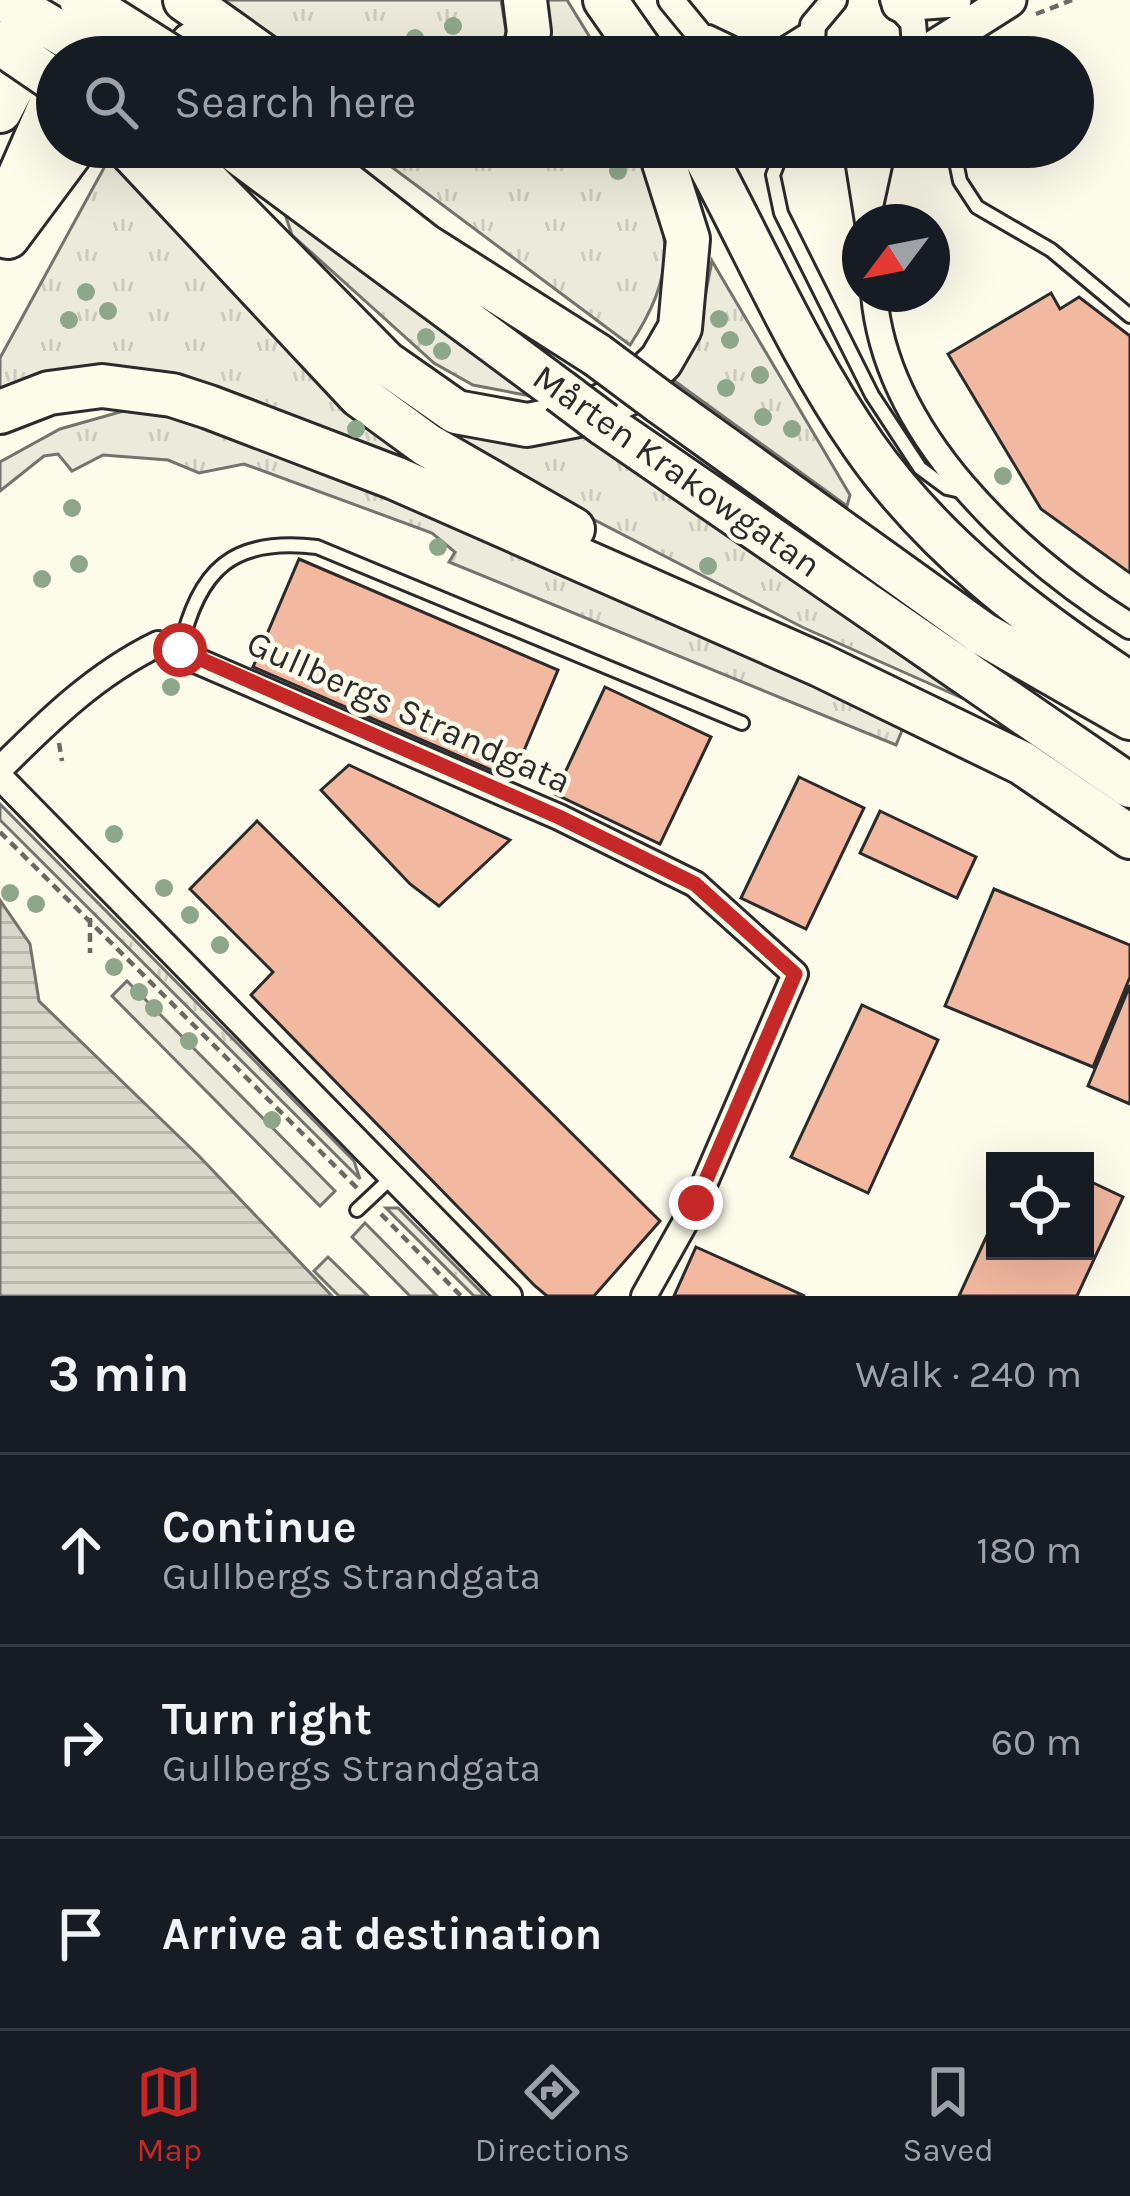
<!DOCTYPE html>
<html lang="en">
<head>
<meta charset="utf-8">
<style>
	:root { --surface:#171b24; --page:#242831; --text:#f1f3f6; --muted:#9ea1a6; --line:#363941; --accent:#c62828 }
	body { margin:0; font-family:Karla,sans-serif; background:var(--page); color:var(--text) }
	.controls { position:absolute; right:36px; bottom:36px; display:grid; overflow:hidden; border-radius:0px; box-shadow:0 12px 48px #0002 }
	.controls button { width:108px; height:108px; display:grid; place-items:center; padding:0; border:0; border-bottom:3px solid var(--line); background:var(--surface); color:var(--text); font:60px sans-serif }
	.compass { position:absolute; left:842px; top:204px; width:108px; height:108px; border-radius:50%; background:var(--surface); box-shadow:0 12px 48px #0002; rotate:238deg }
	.stop { position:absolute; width:36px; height:36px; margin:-27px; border:9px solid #c62828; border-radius:50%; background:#fff }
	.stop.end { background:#c62828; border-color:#fff; box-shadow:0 3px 12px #0008 }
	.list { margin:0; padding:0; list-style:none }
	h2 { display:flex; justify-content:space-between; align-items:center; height:156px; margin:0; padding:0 48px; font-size:51px }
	h2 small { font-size:39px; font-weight:400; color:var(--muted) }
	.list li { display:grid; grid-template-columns:78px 1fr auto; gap:36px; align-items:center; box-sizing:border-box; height:192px; padding:0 48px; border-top:3px solid var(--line) }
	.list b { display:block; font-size:45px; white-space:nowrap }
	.list p { margin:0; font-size:39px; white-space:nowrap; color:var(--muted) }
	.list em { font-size:39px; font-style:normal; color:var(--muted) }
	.icon { flex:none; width:66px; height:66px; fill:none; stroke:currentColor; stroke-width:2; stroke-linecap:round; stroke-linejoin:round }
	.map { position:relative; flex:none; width:1130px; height:1296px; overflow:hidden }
	.search { position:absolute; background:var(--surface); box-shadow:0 12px 48px #0002; left:36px; right:36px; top:36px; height:132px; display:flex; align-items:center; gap:30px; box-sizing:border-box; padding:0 42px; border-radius:66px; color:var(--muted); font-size:45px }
	.sheet { height:732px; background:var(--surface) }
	nav { display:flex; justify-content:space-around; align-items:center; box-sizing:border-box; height:168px; border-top:3px solid var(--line); background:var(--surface); font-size:33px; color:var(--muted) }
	nav a { display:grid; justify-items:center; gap:6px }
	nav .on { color:var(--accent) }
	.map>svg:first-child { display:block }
	.grass { fill:url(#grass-tufts); stroke:#74746e; stroke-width:3 }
	.parking { fill:#eceadb; stroke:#74746e; stroke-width:3 }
	.water { fill:url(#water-rules); stroke:#74746e; stroke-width:3 }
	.building { fill:#f2b8a0; stroke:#2b2b2b; stroke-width:3 }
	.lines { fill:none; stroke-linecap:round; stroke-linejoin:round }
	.lane-casing { stroke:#2b2b2b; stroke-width:18 }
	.street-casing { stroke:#2b2b2b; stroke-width:30 }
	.secondary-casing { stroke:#2b2b2b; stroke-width:39 }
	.highway-casing { stroke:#2b2b2b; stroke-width:48 }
	.path { stroke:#6a6964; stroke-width:4.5; stroke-dasharray:9 6; stroke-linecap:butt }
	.lane { stroke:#fdfbea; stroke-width:12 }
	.street { stroke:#fdfbea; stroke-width:24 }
	.secondary { stroke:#fdfbea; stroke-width:33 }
	.highway { stroke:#fdfbea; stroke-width:42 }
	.highway-bridge-casing { stroke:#2b2b2b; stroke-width:48; stroke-linecap:butt }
	.highway-bridge { stroke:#fdfbea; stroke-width:42 }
	.tree { fill:#8ea78a }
	.route { stroke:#c62828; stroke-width:15 }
	.labels { text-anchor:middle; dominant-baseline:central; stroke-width:9; stroke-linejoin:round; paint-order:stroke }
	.street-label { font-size:36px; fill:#2b2b2b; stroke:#fdfbea }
</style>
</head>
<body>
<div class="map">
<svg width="1130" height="1296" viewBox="0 0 1130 1296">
	<defs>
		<pattern id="grass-tufts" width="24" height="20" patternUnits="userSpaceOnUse" patternTransform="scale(3)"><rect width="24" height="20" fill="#ecebdb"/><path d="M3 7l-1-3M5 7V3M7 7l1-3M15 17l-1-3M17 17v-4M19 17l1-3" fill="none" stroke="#cbcabc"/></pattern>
		<pattern id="water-rules" width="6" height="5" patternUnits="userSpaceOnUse" patternTransform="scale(3)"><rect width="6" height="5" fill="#d8d7c9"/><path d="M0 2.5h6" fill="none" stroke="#bab9ad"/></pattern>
	</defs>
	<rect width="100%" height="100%" fill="#fdfbea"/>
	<path class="grass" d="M216,0h285l5,31 -5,26h-206z
		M539,0h28l35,57h-64z
		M365,147h278c23,86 39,119 -13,198z
		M111,155l444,380 -301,-135 -73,-26 -91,-8 -45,6 -45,19v-33z
		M279,197l257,200 -63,-12 -39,-22 -142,-128z
		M712,261l138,234 -3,11 -178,-129 31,-55z
		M315,313l70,68 196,52 381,265 -160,-71 -285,-147 -132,-85z
		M141,406h21l415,165 326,157 -7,17 -447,-183 6,-10 -23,-19 -188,-69 -45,9 -31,-13 -65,-5 -31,16 -14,-17 -14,2 -44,35v-29l60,-33z
		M0,804l354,357 6,18 -360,-359z
		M386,1208h12l87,88h-11z"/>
	<path class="parking" d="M127,981l208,210 -15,15 -208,-210z
		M365,1223l72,73h-27l-58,-59z
		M328,1257l40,39h-29l-25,-25z"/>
	<path class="water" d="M0,900l30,44 9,57 160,155 133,140h-332z"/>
	<path class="building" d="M1051,293l9,16 19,-12 51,39v237l-89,-64 -93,-155z
		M299,559l259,111 -46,109 -259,-112z
		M605,687l106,50 -51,107 -105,-50z
		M349,765l161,75 -71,66 -29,-22 -89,-94z
		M799,777l65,31 -58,121 -65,-31z
		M880,811l96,46 -19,41 -97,-45z
		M257,821l403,400 -66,75h-47l-12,-10 -284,-291 22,-23 -83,-83z
		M994,889l136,56v32l-37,90 -148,-61z
		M1130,985v119l-42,-18z
		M862,1005l76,35 -70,153 -77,-36z
		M1085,1179l38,18 -46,99h-118l36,-78v33h90z
		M696,1247l109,49h-131z"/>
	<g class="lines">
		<defs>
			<path id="lane" d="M784,147l-11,28 8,38 91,182 48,73 27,20 18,4
				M953,147l7,34 17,26 74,43 79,66
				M180,650c19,-81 52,-113 137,-103l425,176
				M357,1210l33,-31"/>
			<path id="street" d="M671,0l47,57
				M893,0l20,22 3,35
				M708,38l40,19
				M774,57l37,-23
				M811,57l2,-32 21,-25
				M856,147l12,75
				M871,202l12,-55
				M874,294c12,142 143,261 256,332
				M0,769c48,-48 96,-95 158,-125l401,173 136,67 100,90 -99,229 -52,93
				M0,777l509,519"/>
			<path id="secondary" d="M899,4l55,-4
				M919,57l90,-57"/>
			<path id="highway" d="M185,0l80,57
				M605,0l40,57
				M192,44l18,13
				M524,57l5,-25 -4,-32
				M0,111l58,-111
				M127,147l233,249 67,49 146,84
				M173,147l213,216 70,49 71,13 57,-11 43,-20 34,-33 19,-33 8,-89 -29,-92
				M231,147l329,244
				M299,147l125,98 173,110
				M700,147c54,99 99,206 164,299 70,100 166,172 266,238
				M0,220l57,-130
				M8,237l67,-90
				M660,402l323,232 147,84
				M0,412l49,-19 53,-7 70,9 37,12 186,71 425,187 202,98 108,74
				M604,424l526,362"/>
		</defs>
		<use href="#lane" class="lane-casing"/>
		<use href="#street" class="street-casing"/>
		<use href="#secondary" class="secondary-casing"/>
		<use href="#highway" class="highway-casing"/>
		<path class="path" d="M1036,14l36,-14
			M59,743l3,18
			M0,832l357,356
			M90,918v35
			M381,1214l80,82"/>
		<use href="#lane" class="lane"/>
		<use href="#street" class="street"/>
		<use href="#secondary" class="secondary"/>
		<use href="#highway" class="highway"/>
		<defs>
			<path id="highway-bridge" d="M5,0l96,57
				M81,0l90,57
				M0,43l57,39
				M597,355l63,47
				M560,391l44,33"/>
		</defs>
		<use href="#highway-bridge" class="highway-bridge-casing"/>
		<use href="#highway-bridge" class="highway-bridge"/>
	</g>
	<g class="tree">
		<circle cx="453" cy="26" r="9"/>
		<circle cx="415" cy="38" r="9"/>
		<circle cx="618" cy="171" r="9"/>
		<circle cx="86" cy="292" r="9"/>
		<circle cx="108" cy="311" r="9"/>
		<circle cx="719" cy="319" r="9"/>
		<circle cx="69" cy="320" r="9"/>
		<circle cx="426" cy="337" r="9"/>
		<circle cx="730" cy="340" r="9"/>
		<circle cx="442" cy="351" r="9"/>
		<circle cx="760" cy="375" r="9"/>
		<circle cx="726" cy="388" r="9"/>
		<circle cx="763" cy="417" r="9"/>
		<circle cx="356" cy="429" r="9"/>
		<circle cx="792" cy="429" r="9"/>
		<circle cx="1003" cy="476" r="9"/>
		<circle cx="72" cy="508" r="9"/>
		<circle cx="438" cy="547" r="9"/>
		<circle cx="79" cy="564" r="9"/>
		<circle cx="708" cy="566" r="9"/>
		<circle cx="42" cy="579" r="9"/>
		<circle cx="171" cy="687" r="9"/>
		<circle cx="114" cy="834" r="9"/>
		<circle cx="164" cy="888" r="9"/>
		<circle cx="10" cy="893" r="9"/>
		<circle cx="36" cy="904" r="9"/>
		<circle cx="190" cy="915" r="9"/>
		<circle cx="220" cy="945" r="9"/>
		<circle cx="114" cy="967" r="9"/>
		<circle cx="139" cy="992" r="9"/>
		<circle cx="154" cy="1008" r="9"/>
		<circle cx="189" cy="1041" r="9"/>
		<circle cx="272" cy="1120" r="9"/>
	</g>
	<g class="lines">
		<path class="route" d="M180,650l379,167 136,67 100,90 -99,229"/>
	</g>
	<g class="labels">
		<g class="street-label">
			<text transform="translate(677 471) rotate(35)">Mårten Krakowgatan</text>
			<text transform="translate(409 712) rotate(24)">Gullbergs Strandgata</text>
		</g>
	</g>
</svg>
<div class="controls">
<button><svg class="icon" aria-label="locate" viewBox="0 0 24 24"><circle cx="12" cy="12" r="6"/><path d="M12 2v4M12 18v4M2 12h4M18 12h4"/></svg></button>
</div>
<svg class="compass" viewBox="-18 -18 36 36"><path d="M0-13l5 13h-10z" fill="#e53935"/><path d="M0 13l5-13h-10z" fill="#9ea1a6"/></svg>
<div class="stop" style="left:180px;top:650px"></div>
<div class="stop end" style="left:696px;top:1203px"></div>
<div class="search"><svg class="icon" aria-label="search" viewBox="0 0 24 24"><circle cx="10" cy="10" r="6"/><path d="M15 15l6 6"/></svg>Search here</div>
</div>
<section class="sheet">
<h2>3 min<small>Walk · 240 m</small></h2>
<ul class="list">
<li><svg class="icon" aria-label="ahead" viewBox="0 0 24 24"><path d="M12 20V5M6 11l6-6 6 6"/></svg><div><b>Continue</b><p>Gullbergs Strandgata</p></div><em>180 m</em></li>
<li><svg class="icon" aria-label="right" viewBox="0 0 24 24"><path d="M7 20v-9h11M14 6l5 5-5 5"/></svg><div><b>Turn right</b><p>Gullbergs Strandgata</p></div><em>60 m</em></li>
<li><svg class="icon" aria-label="arrive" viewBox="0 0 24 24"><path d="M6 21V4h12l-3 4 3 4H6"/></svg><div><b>Arrive at destination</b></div></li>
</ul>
</section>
<nav>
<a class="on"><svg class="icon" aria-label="map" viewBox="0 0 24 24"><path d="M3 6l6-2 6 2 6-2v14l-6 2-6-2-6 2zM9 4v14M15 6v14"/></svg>Map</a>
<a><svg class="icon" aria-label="directions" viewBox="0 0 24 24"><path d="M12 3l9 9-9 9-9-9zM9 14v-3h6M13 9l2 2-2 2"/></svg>Directions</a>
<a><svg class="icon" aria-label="saved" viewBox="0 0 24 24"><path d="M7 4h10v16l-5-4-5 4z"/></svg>Saved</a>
</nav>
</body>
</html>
